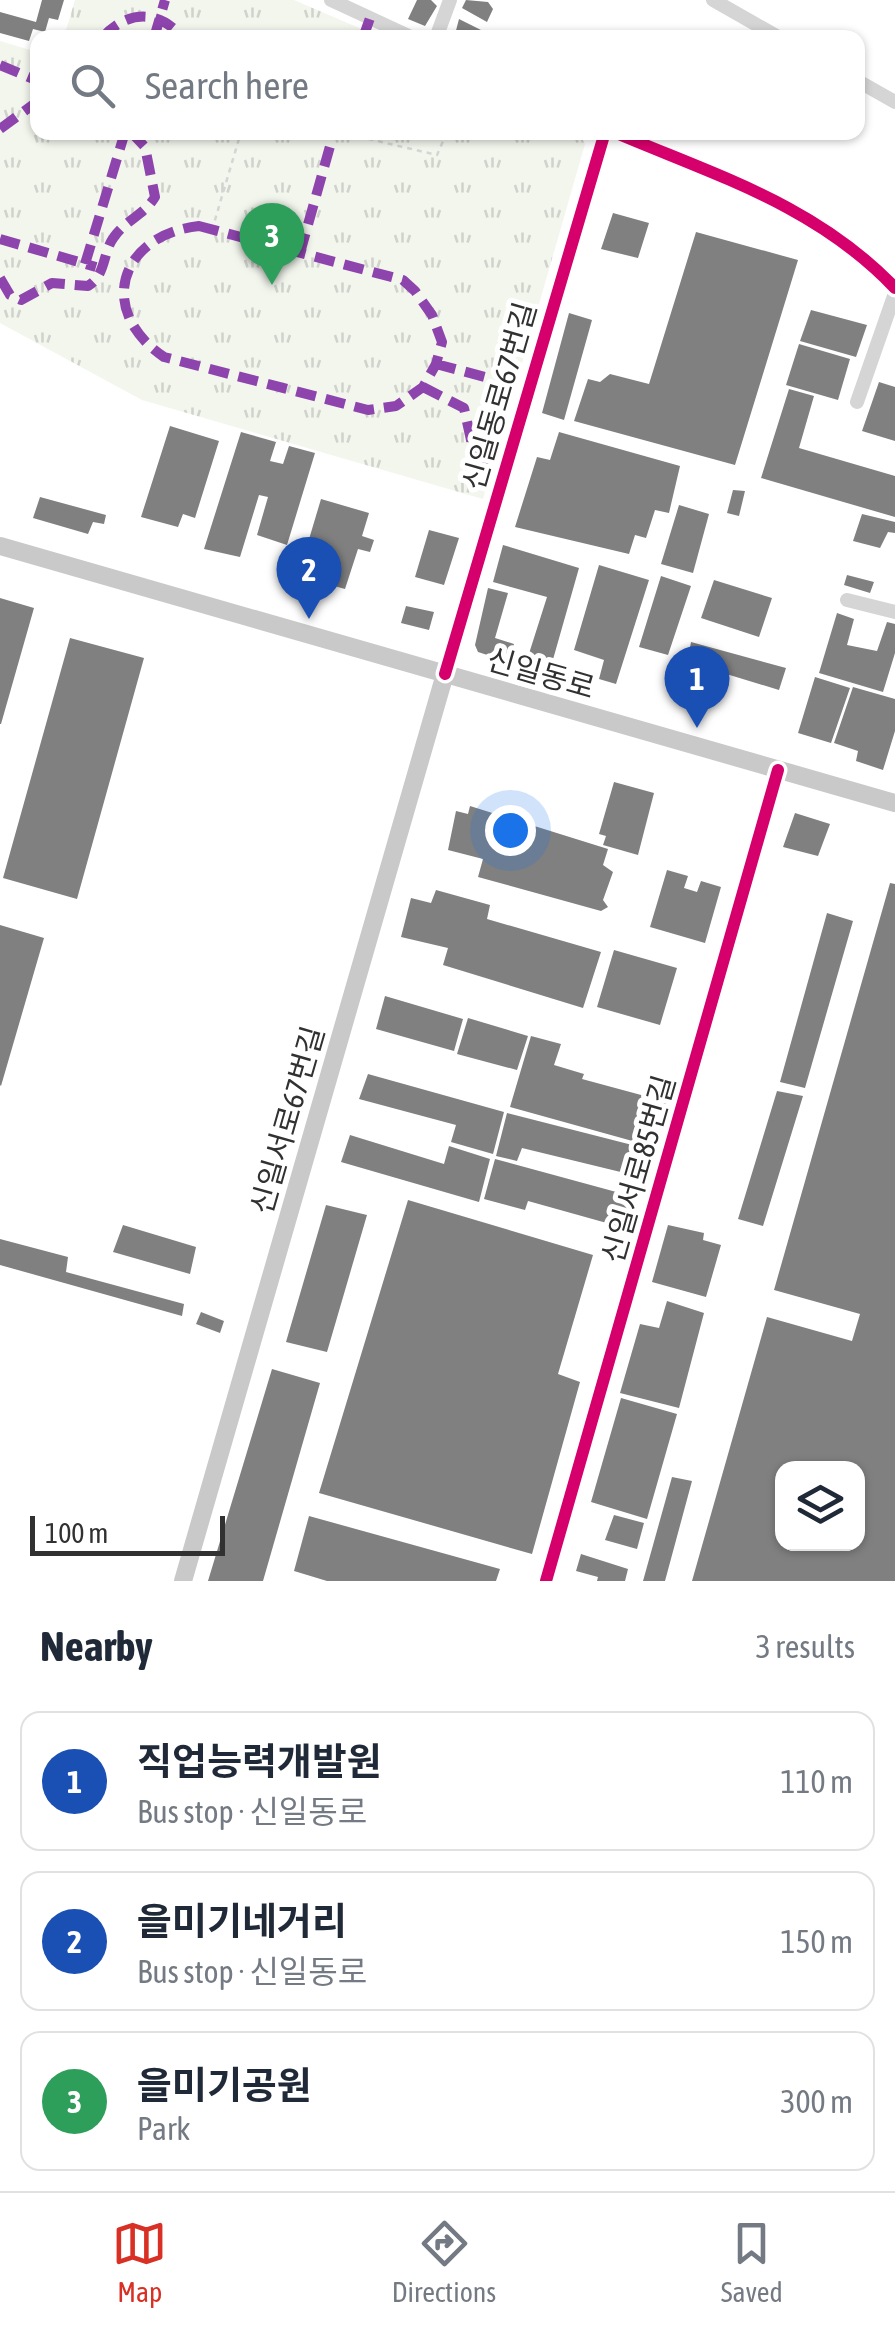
<!DOCTYPE html>
<html lang="en">
<head>
<meta charset="utf-8">
<style>
	:root { --surface:#fff; --page:#f6f6f7; --text:#1f2937; --muted:#747a83; --line:#e0e1e3; --accent:#d93025 }
	body { margin:0; font-family:"Asap Condensed","Noto Sans KR",sans-serif; background:var(--page); color:var(--text) }
	.controls { position:absolute; right:30px; bottom:30px; display:grid; overflow:hidden; border-radius:20px; box-shadow:0 2px 8px #0004 }
	.controls button { width:90px; height:90px; display:grid; place-items:center; padding:0; border:0; border-bottom:2px solid var(--line); background:var(--surface); color:var(--text); font:50px sans-serif }
	.scale { position:absolute; left:30px; bottom:25px; width:195px; box-sizing:border-box; padding-left:10px; border:5px solid #313131; border-top:0; font-size:28px; line-height:35px; white-space:nowrap; color:#313131; -webkit-text-stroke:8px #fff; paint-order:stroke }
	.you { position:absolute; left:510px; top:830px; width:35px; height:35px; margin:-25px; border:8px solid #fff; border-radius:50%; background:#1a73e8; box-shadow:0 0 0 15px #1a73e833 }
	.badge { display:grid; place-items:center; width:65px; height:65px; border-radius:50%; background:var(--accent); color:#fff; font-size:32px; font-weight:700 }
	.pin { position:absolute; translate:-50% -82px; filter:drop-shadow(0 2px 5px #0008) }
	.pin::after { content:''; position:absolute; top:52px; width:35px; height:30px; background:inherit; clip-path:polygon(0 0,100% 0,50% 100%) }
	.list { margin:0; padding:0; list-style:none }
	h2 { display:flex; justify-content:space-between; align-items:center; height:130px; margin:0; padding:0 40px; font-size:42px }
	h2 small { font-size:32px; font-weight:400; color:var(--muted) }
	.list li { display:grid; grid-template-columns:65px 1fr auto; gap:30px; align-items:center; box-sizing:border-box; height:140px; margin:0 20px 20px; padding:0 20px; border:2px solid var(--line); border-radius:20px }
	.list b { display:block; font-size:38px; white-space:nowrap }
	.list p { margin:0; font-size:32px; white-space:nowrap; color:var(--muted) }
	.list em { font-size:32px; font-style:normal; color:var(--muted) }
	.icon { flex:none; width:55px; height:55px; fill:none; stroke:currentColor; stroke-width:2; stroke-linecap:round; stroke-linejoin:round }
	.map { position:relative; flex:none; width:895px; height:1581px; overflow:hidden }
	.search { position:absolute; background:var(--surface); box-shadow:0 2px 8px #0004; left:30px; right:30px; top:30px; height:110px; display:flex; align-items:center; gap:25px; box-sizing:border-box; padding:0 35px; border-radius:20px; color:var(--muted); font-size:38px }
	.sheet { height:610px; background:var(--surface) }
	nav { display:flex; justify-content:space-around; align-items:center; box-sizing:border-box; height:140px; border-top:2px solid var(--line); background:var(--surface); font-size:28px; color:var(--muted) }
	nav a { display:grid; justify-items:center; gap:5px }
	nav .on { color:var(--accent) }
	.map>svg:first-child { display:block }
	.park { fill:url(#park-tufts) }
	.building { fill:#808080; fill-rule:evenodd }
	.lines { fill:none; stroke-linecap:round; stroke-linejoin:round }
	.path { stroke:#d5d5d5; stroke-width:2.5; stroke-dasharray:5 5; stroke-linecap:butt }
	.minor { stroke:#d5d5d5; stroke-width:14 }
	.major { stroke:#c9c9c9; stroke-width:18 }
	.quiet { stroke:#8e44ad; stroke-width:10; stroke-dasharray:20 10; stroke-linecap:butt }
	.cycleway-casing { stroke:#fff; stroke-width:19 }
	.cycleway { stroke:#d6006c; stroke-width:12 }
	.labels { text-anchor:middle; dominant-baseline:central; stroke-width:10; stroke-linejoin:round; paint-order:stroke }
	.street-label { font-size:30px; fill:#313131; stroke:#fff }
</style>
</head>
<body>
<div class="map">
<svg width="895" height="1581" viewBox="0 0 895 1581">
	<defs>
		<pattern id="park-tufts" width="24" height="20" patternUnits="userSpaceOnUse" patternTransform="scale(2.5)"><rect width="24" height="20" fill="#f2f6ed"/><path d="M3 7l-1-3M5 7V3M7 7l1-3M15 17l-1-3M17 17v-4M19 17l1-3" fill="none" stroke="#d0d3cc"/></pattern>
	</defs>
	<rect width="100%" height="100%" fill="#fff"/>
	<path class="park" d="M75,0h219l86,37h-316z
		M0,41l37,11 1,80 541,1 6,11 -102,355 -341,-99 -142,-77z"/>
	<path class="building" d="M42,0h22l-6,20 -9,-2 -4,14 -12,-3 -4,12 -29,-8v-21l36,10z
		M417,0h14l6,6 -12,20 -17,-7z
		M466,0l22,2 5,7 -6,13 -25,-14z
		M459,19l26,13 -2,6h-29z
		M613,213l36,10 -11,35 -37,-9z
		M696,232l102,28 -63,205 -161,-44 14,-42 12,3 10,-8 39,10z
		M811,310l56,15 -11,32 -56,-16z
		M569,313l23,7 -28,100 -22,-7z
		M799,344l51,15 -12,41 -52,-15z
		M879,382l16,5v54l-33,-10z
		M789,389l25,7 -15,52 96,28v41l-134,-39z
		M170,426l49,15 -24,77 -12,-4 -5,13 -37,-10z
		M241,432l35,10 -6,19 13,3 6,-18 26,7 -28,92 -30,-10 11,-38 -9,-2 -19,62 -36,-8z
		M559,432l121,34 -11,47 -14,-3 -9,28 -11,-3 -6,19 -114,-27 22,-70 13,3z
		M733,490l12,1 -6,25 -12,-3z
		M40,497l66,18 -2,9 -11,-2 -5,12 -55,-16z
		M321,499l48,14 -7,23 12,4 -4,12 -12,-3 -13,40 -47,-13z
		M679,505l30,9 -16,59 -32,-9z
		M862,514l33,8v11l-7,-1 -8,16 -27,-7z
		M429,530l30,8 -15,47 -29,-8z
		M503,545l76,23 -29,102 -24,-7 21,-66 -54,-15z
		M599,565l50,15 -33,104 -17,-5 5,-19 -30,-10z
		M847,575l27,7 -4,11 -26,-8z
		M661,576l30,10 -23,69 -29,-8z
		M714,580l58,18 -13,39 -58,-19z
		M488,588l20,5 -13,45 19,6 -5,18 -31,-10 -3,-7z
		M0,598l34,10 -33,116h-1z
		M406,606l28,6 -5,18 -28,-7z
		M837,613l17,6 -7,26 30,6 10,-29 8,2v29l-12,39 -64,-19z
		M70,638l74,20 -67,241 -74,-21z
		M691,642l95,26 -7,22 -82,-25 -2,6 -9,-1z
		M815,677l35,11 -19,55 -33,-10z
		M853,687l42,12v32l-12,39 -27,-9 2,-10 -24,-8z
		M614,782l40,11 -16,62 -35,-10 3,-9 -7,-2z
		M470,806l138,43 -5,16 10,7 -10,28 5,7 -7,4 -123,-34 5,-18 -35,-9 8,-39 12,3z
		M795,813l35,11 -12,32 -35,-9z
		M667,870l21,6 -4,12 13,4 4,-11 20,6 -16,56 -55,-16z
		M890,883l5,1v697h-203l75,-264 85,24 8,-27 -86,-24zM782,1468h76v76h-76z
		M436,890l54,15 -3,14 114,33 -18,56 -140,-43 5,-17 -47,-11 10,-39 20,5z
		M827,913l26,8 -48,167 -25,-6z
		M0,925l44,13 -43,148 -1,-1z
		M614,950l63,18 -17,57 -63,-18z
		M385,996l78,23 -9,32 -78,-22z
		M468,1018l60,18 -11,34 -60,-16z
		M531,1036l30,8 -7,21 30,9 -2,5 85,23 -13,45 -144,-40z
		M368,1074l136,38 -11,42 -42,-12 5,-17 -97,-26z
		M777,1091l26,5 -40,130 -25,-7z
		M507,1113l137,35 -7,28 -115,-28 -5,13 -21,-5z
		M350,1135l94,29 5,-18 41,13 -11,43 -138,-40z
		M495,1159l136,37 -10,31 -93,-26 -3,9 -41,-11z
		M408,1200l185,55 -35,119 22,8 -48,172 -213,-61z
		M326,1205l41,10 -40,137 -41,-10z
		M123,1225l73,22 -6,27 -77,-22z
		M668,1225l36,8 -1,7 18,5 -15,52 -54,-15z
		M0,1239l68,18 -2,15 118,32 -2,12 -182,-51z
		M667,1301l37,12 -25,95 -59,-15 20,-69 19,4z
		M201,1312l23,9 -4,12 -24,-9z
		M272,1369l48,14 -57,198h-55z
		M621,1398l56,16 -30,105 -56,-17z
		M672,1477l20,4 -27,100h-22z
		M614,1515l30,8 -7,26 -32,-9z
		M309,1516l191,53 -4,12h-169l-33,-10z
		M581,1554l47,15 -3,12h-28l1,-4 -22,-6z"/>
	<g class="lines">
		<path class="path" d="M339,132l98,23 10,-23
			M212,230l29,-98"/>
		<path class="minor" d="M331,0l82,38
			M713,0l67,38
			M436,38l14,-38
			M858,81l37,21
			M614,132c103,44 202,73 281,156
			M857,402l38,-109
			M847,600l48,12
			M445,674l160,-542
			M546,1581l232,-811"/>
		<path class="major" d="M0,546l895,257
			M183,1581l262,-907"/>
		<path class="quiet" d="M102,38c25,-28 57,-29 81,0
			M154,38l11,-38
			M363,38l7,-20
			M0,65l38,16
			M0,129l38,-28
			M199,226l204,54 12,11 17,24 10,27 -6,22 -13,23 -27,19 -28,4 -204,-53c-68,-46 -45,-122 35,-131z
			M0,239l96,28
			M300,253l34,-121
			M85,264l40,-132
			M0,278l10,17 11,5 31,-17 36,3c19,-12 14,-33 26,-49 12,-17 30,-22 41,-40l-10,-50 -14,-15
			M436,364l79,21
			M423,387l41,21 9,41 14,18"/>
		<defs>
			<path id="cycleway" d="M614,132c103,44 202,73 281,156
				M445,674l160,-542
				M546,1581l232,-811"/>
		</defs>
		<use href="#cycleway" class="cycleway-casing"/>
		<use href="#cycleway" class="cycleway"/>
	</g>
	<g class="labels">
		<g class="street-label">
			<text transform="translate(499 396) rotate(-74)">신일동로67번길</text>
			<text transform="translate(541 673) rotate(16)">신일동로</text>
			<text transform="translate(287 1120) rotate(-74)">신일서로67번길</text>
			<text transform="translate(638 1169) rotate(-74)">신일서로85번길</text>
		</g>
	</g>
</svg>
<div class="controls">
<button><svg class="icon" aria-label="layers" viewBox="0 0 24 24"><path d="M12 4l9 5-9 5-9-5zM3 14l9 5 9-5"/></svg></button>
</div>
<div class="scale">100 m</div>
<div class="you"></div>
<div class="pin badge" style="left:697px;top:728px;background:#1a4fb4">1</div>
<div class="pin badge" style="left:309px;top:619px;background:#1a4fb4">2</div>
<div class="pin badge" style="left:272px;top:285px;background:#2e9e5b">3</div>
<div class="search"><svg class="icon" aria-label="search" viewBox="0 0 24 24"><circle cx="10" cy="10" r="6"/><path d="M15 15l6 6"/></svg>Search here</div>
</div>
<section class="sheet">
<h2>Nearby<small>3 results</small></h2>
<ul class="list">
<li><span class="badge" style="background:#1a4fb4">1</span><div><b>직업능력개발원</b><p>Bus stop · 신일동로</p></div><em>110 m</em></li>
<li><span class="badge" style="background:#1a4fb4">2</span><div><b>을미기네거리</b><p>Bus stop · 신일동로</p></div><em>150 m</em></li>
<li><span class="badge" style="background:#2e9e5b">3</span><div><b>을미기공원</b><p>Park</p></div><em>300 m</em></li>
</ul>
</section>
<nav>
<a class="on"><svg class="icon" aria-label="map" viewBox="0 0 24 24"><path d="M3 6l6-2 6 2 6-2v14l-6 2-6-2-6 2zM9 4v14M15 6v14"/></svg>Map</a>
<a><svg class="icon" aria-label="directions" viewBox="0 0 24 24"><path d="M12 3l9 9-9 9-9-9zM9 14v-3h6M13 9l2 2-2 2"/></svg>Directions</a>
<a><svg class="icon" aria-label="saved" viewBox="0 0 24 24"><path d="M7 4h10v16l-5-4-5 4z"/></svg>Saved</a>
</nav>
</body>
</html>
